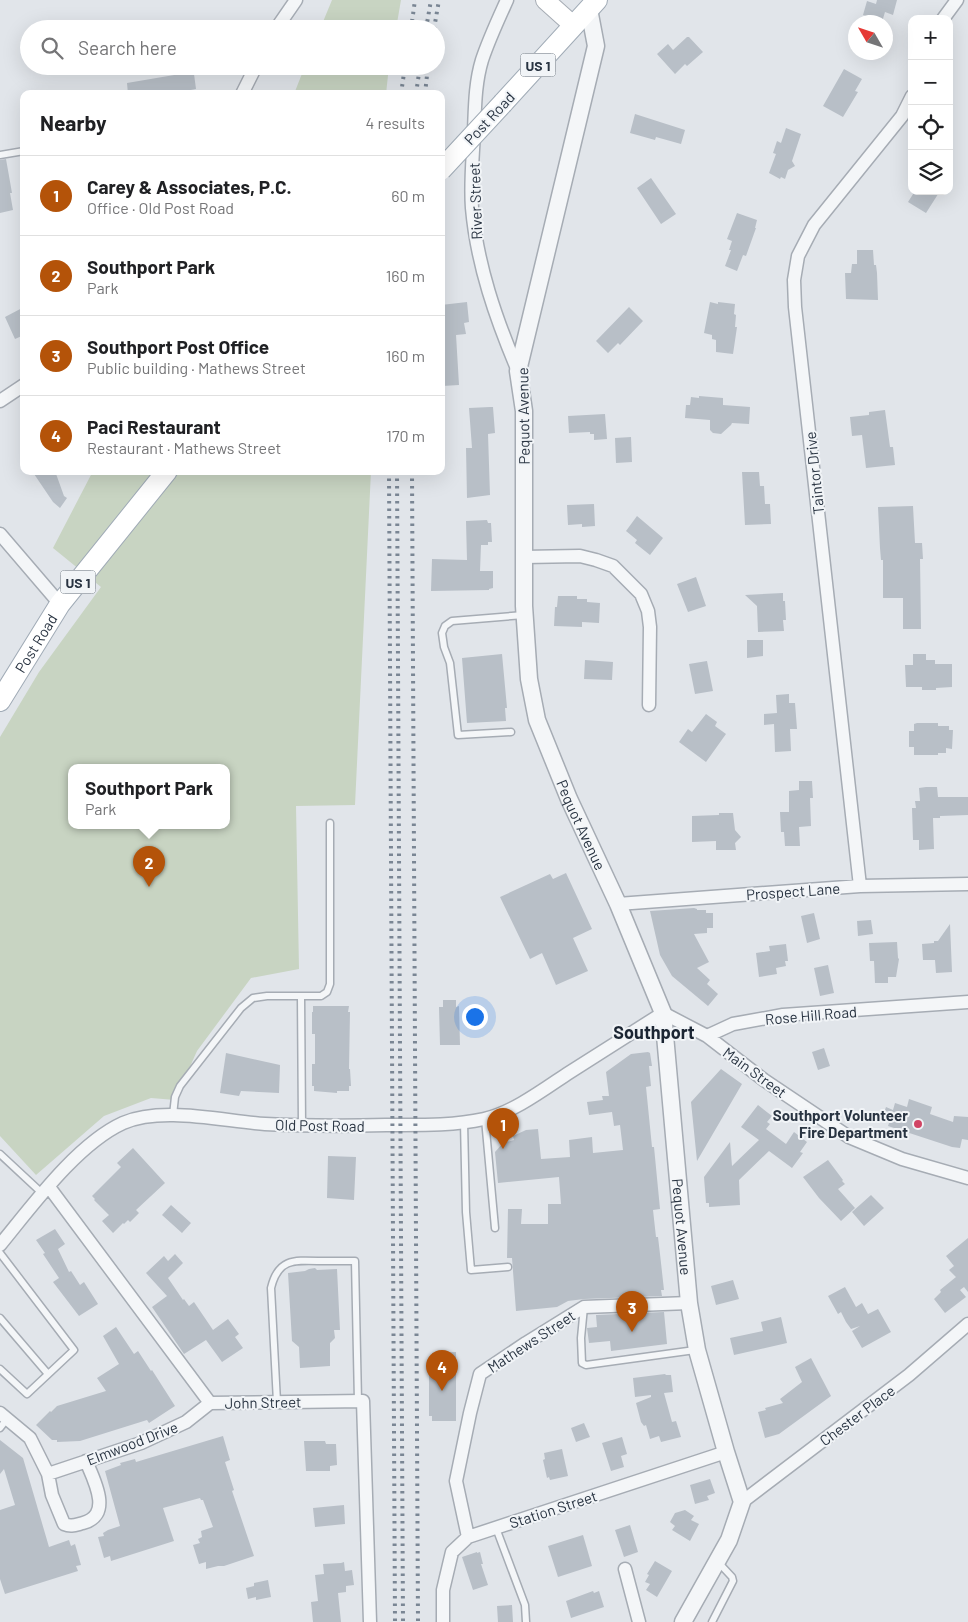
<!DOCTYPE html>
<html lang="en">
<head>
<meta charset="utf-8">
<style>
	:root { --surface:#fff; --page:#f6f6f6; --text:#202124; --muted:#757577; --line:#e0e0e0; --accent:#b45309 }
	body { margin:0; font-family:Barlow,sans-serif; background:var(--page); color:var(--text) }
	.controls { position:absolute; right:15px; top:15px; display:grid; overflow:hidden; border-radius:10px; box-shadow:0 5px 20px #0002 }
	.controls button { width:45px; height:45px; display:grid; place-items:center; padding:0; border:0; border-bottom:1px solid var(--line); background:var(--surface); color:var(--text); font:25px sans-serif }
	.compass { position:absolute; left:848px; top:15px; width:45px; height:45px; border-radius:50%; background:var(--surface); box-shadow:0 5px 20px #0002; rotate:309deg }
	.you { position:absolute; left:474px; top:1016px; width:18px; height:18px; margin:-12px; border:4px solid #fff; border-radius:50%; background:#1a73e8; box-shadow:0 0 0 8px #1a73e833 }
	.badge { display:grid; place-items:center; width:32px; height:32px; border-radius:50%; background:var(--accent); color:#fff; font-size:16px; font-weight:700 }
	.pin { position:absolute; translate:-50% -41px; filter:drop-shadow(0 1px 2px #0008) }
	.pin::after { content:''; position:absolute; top:26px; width:18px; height:15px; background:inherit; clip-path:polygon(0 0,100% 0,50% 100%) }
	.popup { position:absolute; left:68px; top:764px; width:162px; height:65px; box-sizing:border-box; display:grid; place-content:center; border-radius:10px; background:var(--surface); filter:drop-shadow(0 1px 4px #0005); font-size:16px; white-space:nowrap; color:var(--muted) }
	.popup b { font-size:19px; color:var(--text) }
	.popup::after { content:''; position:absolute; left:50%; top:100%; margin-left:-10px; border:10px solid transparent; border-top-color:var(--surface) }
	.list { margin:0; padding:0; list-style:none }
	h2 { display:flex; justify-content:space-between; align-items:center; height:65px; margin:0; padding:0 20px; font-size:21px }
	h2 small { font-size:16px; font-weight:400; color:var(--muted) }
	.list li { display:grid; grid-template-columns:32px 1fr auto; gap:15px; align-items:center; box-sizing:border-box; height:80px; padding:0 20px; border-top:1px solid var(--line) }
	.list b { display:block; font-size:19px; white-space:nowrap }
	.list p { margin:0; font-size:16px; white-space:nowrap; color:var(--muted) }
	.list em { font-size:16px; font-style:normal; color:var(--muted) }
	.icon { flex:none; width:28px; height:28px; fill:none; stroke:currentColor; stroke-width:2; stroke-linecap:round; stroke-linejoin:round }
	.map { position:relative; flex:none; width:968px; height:1622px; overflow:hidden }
	.search { position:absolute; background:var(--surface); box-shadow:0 5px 20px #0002; left:20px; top:20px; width:425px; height:55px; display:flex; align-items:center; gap:12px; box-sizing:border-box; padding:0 18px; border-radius:28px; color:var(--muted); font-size:19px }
	.panel { position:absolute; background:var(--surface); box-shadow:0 5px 20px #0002; left:20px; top:90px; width:425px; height:385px; border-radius:10px }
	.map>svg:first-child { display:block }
	.green { fill:#c8d4c2; fill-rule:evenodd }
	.building { fill:#b8bfc7 }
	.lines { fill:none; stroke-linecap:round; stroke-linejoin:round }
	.service-casing { stroke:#a6acb4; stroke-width:9 }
	.minor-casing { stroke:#a6acb4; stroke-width:15 }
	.tertiary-casing { stroke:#a6acb4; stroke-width:19 }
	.secondary-casing { stroke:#a6acb4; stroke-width:20 }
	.primary-casing { stroke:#a0abb6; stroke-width:22 }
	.service { stroke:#f4f6f8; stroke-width:6 }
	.minor { stroke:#f4f6f8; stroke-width:12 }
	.tertiary { stroke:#f4f6f8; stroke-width:16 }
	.secondary { stroke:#fff; stroke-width:18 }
	.primary { stroke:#fff; stroke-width:20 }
	.rail { stroke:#7a8694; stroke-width:4; stroke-dasharray:2.5 5; stroke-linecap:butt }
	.primary-bridge-casing { stroke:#a0abb6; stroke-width:22; stroke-linecap:butt }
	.primary-bridge { stroke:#fff; stroke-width:20 }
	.poi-dot { fill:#d14464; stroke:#f1f4f7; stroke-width:2 }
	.labels { text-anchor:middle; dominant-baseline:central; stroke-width:4; stroke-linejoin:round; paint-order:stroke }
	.shield { fill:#f1f4f7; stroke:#656e78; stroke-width:1 }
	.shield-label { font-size:14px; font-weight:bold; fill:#293442 }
	.street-label { font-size:15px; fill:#293442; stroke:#f1f4f7 }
	.poi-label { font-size:15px; font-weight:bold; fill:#293442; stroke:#f1f4f7; text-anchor:end }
	.quarter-label { font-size:18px; font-weight:bold; fill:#1b2533; stroke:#f1f4f7 }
</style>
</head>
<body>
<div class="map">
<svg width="968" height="1622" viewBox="0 0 968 1622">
	<rect width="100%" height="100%" fill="#e1e5ea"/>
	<path class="green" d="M332,0h69l-5,29h-76z
		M305,66h84l-3,28h-92z
		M93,471h278l-16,334 -59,1 3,163 -48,9 -54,73 -22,49 -24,-2 -47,18 -68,59 -36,-39v-399l39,-65 62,-85 -48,-39zM72,768h154v58h-154z"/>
	<path class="building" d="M877,0h20l-4,15 -8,-3 -3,10 -19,-7 4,-14 9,3z
		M687,37h2l14,15 -16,14 -2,-2 -10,10 -18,-20 11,-10 5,6z
		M844,69l18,10 -7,12 3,1 -15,25 -20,-11z
		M186,73v2l8,-1 2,15 -26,5h-42l-1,-11z
		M635,114l50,16 -4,14 -25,-7 -1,3 -25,-7z
		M786,128l15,6 -9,27 3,5 -7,4 -3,9 -4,-2 -1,2 -11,-6 7,-19 -3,-1 4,-12 4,2z
		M6,159l6,34h-2l3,17 -13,3v-53z
		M651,178l25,36 -15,10 -24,-36z
		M915,191h25l-14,22 -18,-11z
		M737,213l20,7 -2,8h1l-10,28 -3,-1 -6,16 -12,-5 6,-16h-2l3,-9 -5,-2z
		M857,250h16l1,15h2l1,8 1,27 -32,-1 -1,-26h6l1,-9h5z
		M467,302l2,20 -5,1 2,11 -10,1 3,50 -17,1 -1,-14h3l-3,-67z
		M710,302l8,2v-2l17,2 -1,10 2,1 -1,12h2l-4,27 -17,-2v-12l-4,-1v-4l-8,-2z
		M24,307v28l-9,4 -10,-22z
		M629,307l14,14 -23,24 -2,-2 -10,10 -12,-12z
		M699,396l24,2v7l27,2 -1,17 -17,-1 -1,2 -10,9 -8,-1 -3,-3v-10l-25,-2 1,-13h4l1,-8 8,1z
		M490,407h3l2,26 -7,1 2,61 -23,3 -1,-50h6l-3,-40z
		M885,410l5,37h3l2,18 -29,3 -4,-33 -10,1 -2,-19 19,-2v-3z
		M605,414l2,25 -13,1v-6h-4v-2l-21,1 -1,-17z
		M631,437l1,25 -16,1 -1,-25z
		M32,471h23l9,25 3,2 -7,10 -7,-6z
		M742,472h17l1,14h4l1,18h5l1,20 -26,1z
		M594,504l1,22 -13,1v-3l-14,1 -1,-20z
		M913,506l2,37h7l1,16h-3l1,70h-18v-31h-20v-38h-2l-1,-12 -2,-41z
		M637,516l26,22 -13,17 -15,-12 2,-3 -11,-9z
		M487,520l1,3h3l1,19h-4v3h-7l-1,26h13v17l-4,1v1l-58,1 1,-32 35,1 -1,-39z
		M696,577l10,29 -18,6 -11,-28z
		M783,593v8h2l1,19h-3l1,11 -26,1 -1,-26 -12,-11z
		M558,596h19v3h10v3l13,1 -1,20 -17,-1v5l-28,-1 1,-19h2z
		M747,640h16v16l-16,2z
		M502,654l5,54h-2l1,13 -39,2 -5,-65z
		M913,654h13v6h9v4h17v23l-16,1v2h-14v-3h-16l-1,-22h8z
		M585,660l28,2 -1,18 -28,-1z
		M707,661l6,30 -18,3 -6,-30z
		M789,694v9h6l2,26h-7l1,22 -16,1 -1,-28 -10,1v-11l13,-1 -1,-18z
		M706,714l11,8 -2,4 11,8 -20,28 -27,-20 9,-13 4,3z
		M917,723h21v3h11v4h4l-1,19 -6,-1v5h-8v2h-24v-8h-5v-16h5v-7z
		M799,781h13l1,17h-3l1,28 -12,1 1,19h-15l-1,-14h-3l-1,-20h9v-21l10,-1z
		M926,787h11l1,10h30v18l-28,1v2h-7l1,31 -15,1v-10h-6l-1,-32h4l-1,-7h5l-1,-13z
		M719,813h14l2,17 6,7 -6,6 1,7h-20v-9l-24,1v-26l27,-1z
		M566,873l26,56 -19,9 15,33 -32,14 -14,-32 -12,6 -30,-62 50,-23 3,5z
		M694,908l3,1v1h9v3h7v15h-6v5l-13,1 15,28 -12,6 13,12 -3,4 11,10 -10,12 -36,-30 -12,-21 -10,-44z
		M814,913l6,26 -13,4 -6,-27z
		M871,920l2,14 -15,2 -1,-15z
		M950,924l2,48 -16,1 -1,-13h-12l-1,-16 12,-1v-2h4z
		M897,942l1,16 1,1 -3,18h-8v6h-13l-1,-22h-4l-1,-18z
		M786,944l2,17h-3l1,5 -10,2 1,6 -18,3 -3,-24 14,-2 -1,-5z
		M828,965l6,28 -14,3 -6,-28z
		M443,1000h13v7l3,-1 1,39h-20l-1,-38h4z
		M313,1006h36l-1,6h2l-1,57h1l1,17h-2v5h-12v2l-23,-2v-5h-2v-22h3v-30h-3v-22h1z
		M824,1048l6,18 -12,4 -6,-18z
		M648,1052l2,1 2,13h-3l2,20 -5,1 6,60h2l6,62 -7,1 3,27h2l2,17 4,36h-3l1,6 -78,3 -16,2 -11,6 -41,4 -4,-53h-5l1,-49h14l-1,15h27v-20h13l-2,-27 -61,6 -3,-31 8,-9 11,-3 -1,-4 13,-6 12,-1 3,30 29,-2 -1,-17 23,-3 1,16 30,-3 -3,-25 -6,1 -2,-14 -23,3 -2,-13 16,-2 -1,-4h7l-3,-24 25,-18z
		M226,1053l54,12 -1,28 -38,-2 -2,5 -19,-3z
		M721,1069l21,15 -45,77 -6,-59z
		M909,1099l23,8 -2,7 23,8 1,-6 14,1v23l-6,-1 -2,9 -8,-1 -64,-21 1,-3 -7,-5 4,-11 7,3 2,-7 12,4z
		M758,1105l14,11 -5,6 3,2 -4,5 20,15 8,-12 13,10 -7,10 3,1 -11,15 -23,-17 -30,29 1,25 -31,2v-4h-3l-2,-26 26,-35 2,24 27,-26 -18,-13z
		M133,1148l32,35 -29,27 3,3 -9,9 -2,-2 -4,4 -1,-1 -10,10 -11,-12 7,-6 -15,-15 1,-1 -3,-3 29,-29 -4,-4z
		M328,1156l28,1 -2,43 -27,-2z
		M828,1160l15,20 -1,1 3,3 -7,5 17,19 -14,13 -22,-23 -16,-21z
		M871,1195l13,13 -20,18 -12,-14z
		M171,1205l20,18 -9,10 -20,-18z
		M55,1229l10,15 -7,5 11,23 2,-1 9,14 4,-3 14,22 -19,12 -26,-34 6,-4 -16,-24 2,-1 -9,-13z
		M968,1238v54l-4,-5 -4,3 6,7 -21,16 -11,-14 7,-7 -1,-2 16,-13 -7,-7 5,-4 -8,-10z
		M175,1254l8,9 -15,15 15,22 1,-1 5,7 5,-4 19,28 15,-11 11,15 -4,3 8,11 -21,14 -16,-22 -22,14 -32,-47 15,-11 -21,-23 18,-17 4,5z
		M315,1268l2,2 20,-1 3,61h-6l1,8 -5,5v23l-30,2 -1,-21 -7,-6 -4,-68 17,-2 4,-2z
		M733,1280l6,19 -23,6 -5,-19z
		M845,1287l11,20 6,-4 6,11 10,-5 13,23 -29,16 -10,-17 8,-5 -9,3 -5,-7 -5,-10 -3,2 -10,-18z
		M664,1312l3,32 -56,7 -1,-10 -21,2 -2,-15 10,-1 -1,-12z
		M781,1317l6,26 -53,12 -4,-17 33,-7 -2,-9z
		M116,1327l18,27 4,-3 13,20 1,-1 23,36 -26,17 -2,-3 -67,21 -23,1v-2h-5l-16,-15 14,-14 1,1 6,-6 49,-15 -9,-13 22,-14 -16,-28z
		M456,1352v69h-24v-5h-3v-58h3v-5z
		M811,1358l20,38 -52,38 -14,4 -7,-26 8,-2 -1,-2 18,-5 -3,-4 22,-17 -7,-15z
		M665,1374l1,1h5l2,17 -9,1 8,29 4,-1 5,16 -20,5 -2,-6 -9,3 -4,-14 -2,1 -3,-4 -5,-19 15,-6v-2l-16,2 -2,-19z
		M584,1423l6,14 -14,5 -5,-14z
		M223,1436l7,24 -5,2 9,28 -2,1 22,65 -30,10h-6l-12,3v-7l-7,2 -6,-19 7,-2 -2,-4 4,-2 -1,-6 12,-4 -10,-27h-2l-1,-2 -37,10 11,33 -63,20 -1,-5 -6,2 -6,-21 6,-1 -1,-3 5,-3 12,-4 -15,-55 16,-6 -1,-2 15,-4 1,3z
		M622,1437l5,17 -6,2 3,11 -13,4 -9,-28z
		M0,1440l23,18 26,89 20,-7 2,6 4,-2 6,21 -5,1 2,5 -73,23 -5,-15v-69l15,-5 -11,-36 -4,5z
		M304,1441h21l1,3h10l1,21 -7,1v5h-24z
		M562,1449l6,27 -18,4 -1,-3 -2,1 -4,-18 2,-1 -1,-6z
		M710,1479l5,14 -8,3 2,4 -14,4 -5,-19z
		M344,1505l1,19 -30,3 -2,-19z
		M685,1510l9,6 -3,4 8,4 -9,17 -18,-11 3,-4 -5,-4 5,-9z
		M630,1525l8,27 -14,5 -9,-27z
		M583,1535l9,31 -34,11 -10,-31z
		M477,1552v1l3,-1 3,12h-2l7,21 -15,5 -11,-33z
		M655,1561l17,10 -15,26 -11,-7 4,-6 -5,-2 4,-7 -2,-1z
		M341,1563l3,-1 1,9 7,-1 2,15 -8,1v6l-8,1 3,29h-28l-2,-20 7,-1 -3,-26 9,-1 -1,-10z
		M268,1580l3,17 -15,3v-3l-8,2 -2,-11 8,-2v-3z
		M593,1591l1,2 5,-2 5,16 -33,11 -5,-17z
		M512,1605l1,17h-15l-1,-16z"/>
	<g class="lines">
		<defs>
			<path id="service" d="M0,155l24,-4
				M511,732l-53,3 -8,-72 -6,-16 -2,-14 3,-7 7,-5 72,-6
				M301,996l1,129
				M173,1115l2,-18 5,-11 61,-78 12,-10 14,-2h54l6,-4 3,-8v-161
				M485,1119l10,109
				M464,1122l2,90 5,58 37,-3
				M0,1154l43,40
				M0,1253l74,97 -47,44 -27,-25
				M584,1307l-3,31 1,25 4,2 109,-15
				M0,1318l48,56
				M277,1402l-6,-114c7,-29 22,-28 48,-27 12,0 24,0 36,0l3,140
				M0,1428l7,-9
				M496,1528l29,77 1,17
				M712,1622l21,-41 -1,-4 -14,-15"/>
			<path id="minor" d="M507,0c-9,20 -18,39 -25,60 -7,23 -7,47 -8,71 -1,26 -4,51 -2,77 5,57 24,111 46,163
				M943,19l14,-19
				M276,29l20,-29
				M242,94l14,-28
				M0,401l24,-16
				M0,534l60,70
				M524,557l56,-1 16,4 17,6 28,28 7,17 2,16 -1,78
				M860,886l-65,-579 -1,-27 4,-24 16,-31 88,-109 10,-20
				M618,904l242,-18 108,-2
				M707,1036l57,44 85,57 53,22 66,19
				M49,1187l161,216 153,-2 7,221
				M0,1245c32,-39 77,-101 123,-122 39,-17 99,-2 142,1 40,2 81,2 121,1 33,0 66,1 98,-6 28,-6 59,-29 83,-45 32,-20 64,-41 96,-61l44,23 26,-12 50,-9 185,-13
				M0,1413l30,25 18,36 4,21 12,29c7,3 11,1 19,-1 30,-8 11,-43 3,-62
				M48,1474l93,-31 45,-21 24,-19
				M742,1502l167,-127 59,-51
				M468,1537l-12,-56 14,-68 10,-39 46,-31 58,-36 105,-4
				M625,1569l14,53
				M443,1622v-32l9,-38 16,-15 258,-85"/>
			<g id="tertiary">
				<path id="s1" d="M589,9l7,37 -78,325 6,40v195l5,73 8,41 32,79 49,105 45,109 26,290 8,47 29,102 16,50 -13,38 -46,82"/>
			</g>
			<path id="secondary" d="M545,0l29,26"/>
			<g id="primary">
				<path d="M503,103l94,-103"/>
				<path id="s2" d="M0,701l60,-97 107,-133"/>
			</g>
		</defs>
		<use href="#service" class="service-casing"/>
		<use href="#minor" class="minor-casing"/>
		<use href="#tertiary" class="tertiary-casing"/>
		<use href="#secondary" class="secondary-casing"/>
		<use href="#primary" class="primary-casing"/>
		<use href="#service" class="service"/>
		<use href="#minor" class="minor"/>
		<use href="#tertiary" class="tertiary"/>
		<use href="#secondary" class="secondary"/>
		<use href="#primary" class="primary"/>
		<path class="rail" d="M411,29l4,-29
			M426,29l5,-29
			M434,29l5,-29
			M401,94l4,-28
			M416,94l4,-28
			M425,94l3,-28
			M389,471l6,1151
			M397,471l6,1151
			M412,471l6,1151"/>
		<defs>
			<path id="primary-bridge" d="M441,170l62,-67"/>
		</defs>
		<use href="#primary-bridge" class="primary-bridge-casing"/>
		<use href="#primary-bridge" class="primary-bridge"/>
	</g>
	<circle class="poi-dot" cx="918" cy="1124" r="5"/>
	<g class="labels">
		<g class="shield">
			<rect x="520.5" y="53.5" width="35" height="23" rx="4"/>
			<rect x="60.5" y="570.5" width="35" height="23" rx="4"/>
		</g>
		<g class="shield-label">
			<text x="538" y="65">US 1</text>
			<text x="78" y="582">US 1</text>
		</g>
		<g class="street-label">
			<text transform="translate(489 118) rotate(-47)">Post Road</text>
			<text transform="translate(475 201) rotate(-92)">River Street</text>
			<text transform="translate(523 416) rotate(-91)">Pequot Avenue</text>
			<text transform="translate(814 473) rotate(-96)">Taintor Drive</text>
			<text stroke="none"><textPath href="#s2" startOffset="68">Post Road</textPath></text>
			<text stroke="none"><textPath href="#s1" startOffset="836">Pequot Avenue</textPath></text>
			<text transform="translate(793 891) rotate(-4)">Prospect Lane</text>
			<text transform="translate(811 1015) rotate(-5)">Rose Hill Road</text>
			<text transform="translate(755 1072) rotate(36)">Main Street</text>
			<text transform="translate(320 1125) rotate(1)">Old Post Road</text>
			<text stroke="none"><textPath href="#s1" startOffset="1256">Pequot Avenue</textPath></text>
			<text transform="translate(531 1341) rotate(-33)">Mathews Street</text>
			<text transform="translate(263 1402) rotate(-1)">John Street</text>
			<text transform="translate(857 1415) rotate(-37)">Chester Place</text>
			<text transform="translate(132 1443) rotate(-21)">Elmwood Drive</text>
			<text transform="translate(553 1509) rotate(-18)">Station Street</text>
		</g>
		<g class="poi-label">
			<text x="908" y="1115">Southport Volunteer<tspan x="908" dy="17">Fire Department</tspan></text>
		</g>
		<g class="quarter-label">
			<text x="654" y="1032">Southport</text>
		</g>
	</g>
</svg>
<div class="controls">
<button>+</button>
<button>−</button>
<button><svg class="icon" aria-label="locate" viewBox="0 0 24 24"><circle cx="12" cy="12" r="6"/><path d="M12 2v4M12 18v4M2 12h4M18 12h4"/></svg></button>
<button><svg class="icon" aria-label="layers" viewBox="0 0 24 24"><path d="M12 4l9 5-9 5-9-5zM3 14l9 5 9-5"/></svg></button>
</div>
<svg class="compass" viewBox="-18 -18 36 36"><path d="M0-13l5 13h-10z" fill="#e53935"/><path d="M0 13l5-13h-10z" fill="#757577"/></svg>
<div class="you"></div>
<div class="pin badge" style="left:503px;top:1149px">1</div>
<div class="pin badge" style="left:149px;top:887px">2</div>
<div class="popup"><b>Southport Park</b>Park</div>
<div class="pin badge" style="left:632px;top:1332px">3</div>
<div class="pin badge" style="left:442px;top:1391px">4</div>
<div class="search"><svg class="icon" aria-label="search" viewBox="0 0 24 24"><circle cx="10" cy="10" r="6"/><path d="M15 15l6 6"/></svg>Search here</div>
<section class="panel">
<h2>Nearby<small>4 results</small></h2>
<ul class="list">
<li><span class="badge">1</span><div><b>Carey &amp; Associates, P.C.</b><p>Office · Old Post Road</p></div><em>60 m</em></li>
<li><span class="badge">2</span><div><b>Southport Park</b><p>Park</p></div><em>160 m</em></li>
<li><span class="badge">3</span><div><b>Southport Post Office</b><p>Public building · Mathews Street</p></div><em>160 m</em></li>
<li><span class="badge">4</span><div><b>Paci Restaurant</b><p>Restaurant · Mathews Street</p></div><em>170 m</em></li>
</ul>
</section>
</div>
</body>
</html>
